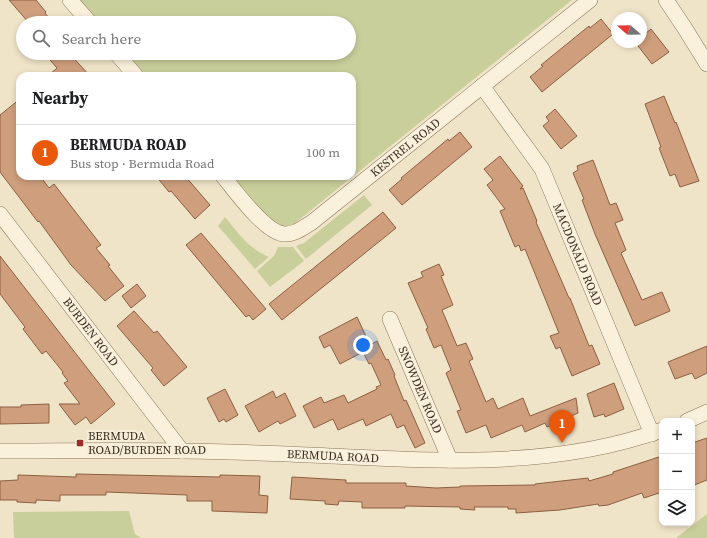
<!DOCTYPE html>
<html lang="en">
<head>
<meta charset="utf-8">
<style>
	:root { --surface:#fff; --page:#f6f6f6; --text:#202124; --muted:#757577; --line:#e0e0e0; --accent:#ea580c }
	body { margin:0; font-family:"Source Serif 4",serif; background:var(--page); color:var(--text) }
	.controls { position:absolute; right:12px; bottom:12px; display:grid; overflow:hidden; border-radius:8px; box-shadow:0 2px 6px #0003 }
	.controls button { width:36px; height:36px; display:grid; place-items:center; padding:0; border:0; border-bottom:1px solid var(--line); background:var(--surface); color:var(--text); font:20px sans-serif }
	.compass { position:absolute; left:611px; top:12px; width:36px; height:36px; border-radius:50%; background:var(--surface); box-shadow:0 2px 6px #0003; rotate:290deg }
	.you { position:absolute; left:363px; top:345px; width:14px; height:14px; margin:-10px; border:3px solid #fff; border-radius:50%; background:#1a73e8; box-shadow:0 0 0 6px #1a73e833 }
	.badge { display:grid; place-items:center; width:26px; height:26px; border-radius:50%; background:var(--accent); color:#fff; font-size:13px; font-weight:700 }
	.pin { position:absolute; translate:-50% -33px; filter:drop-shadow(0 1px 2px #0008) }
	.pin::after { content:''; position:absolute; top:21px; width:14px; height:12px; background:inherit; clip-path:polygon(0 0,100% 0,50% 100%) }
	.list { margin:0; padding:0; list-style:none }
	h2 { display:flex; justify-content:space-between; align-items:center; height:52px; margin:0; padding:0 16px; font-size:17px }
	h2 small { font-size:13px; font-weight:400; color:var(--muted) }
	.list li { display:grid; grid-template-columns:26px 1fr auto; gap:12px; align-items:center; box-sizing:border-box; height:56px; padding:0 16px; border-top:1px solid var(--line) }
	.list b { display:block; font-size:15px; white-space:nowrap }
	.list p { margin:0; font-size:13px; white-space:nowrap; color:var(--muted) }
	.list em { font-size:13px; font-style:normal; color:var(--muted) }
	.icon { flex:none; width:22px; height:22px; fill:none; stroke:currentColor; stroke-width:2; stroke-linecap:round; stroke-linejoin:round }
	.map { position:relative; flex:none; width:707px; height:538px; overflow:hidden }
	.search { position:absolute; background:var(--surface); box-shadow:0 2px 6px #0003; left:16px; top:16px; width:340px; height:44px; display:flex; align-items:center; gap:10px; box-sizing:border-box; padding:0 14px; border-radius:22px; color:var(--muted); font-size:15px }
	.panel { position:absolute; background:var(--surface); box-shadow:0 2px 6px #0003; left:16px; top:72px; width:340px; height:108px; border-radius:12px }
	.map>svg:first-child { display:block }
	.green { fill:#c9cf9b }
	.building { fill:#cf9f7d; stroke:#8d5f41 }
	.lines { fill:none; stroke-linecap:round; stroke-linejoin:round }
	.minor-casing { stroke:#8d765c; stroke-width:16 }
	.minor { stroke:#faf1dc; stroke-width:15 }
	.poi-dot { fill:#9e2a2b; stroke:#f7eed8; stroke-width:1.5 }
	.labels { text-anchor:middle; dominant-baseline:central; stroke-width:4; stroke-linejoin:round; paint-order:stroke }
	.street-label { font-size:12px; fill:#3d2e20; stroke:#f7eed8 }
	.poi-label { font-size:12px; fill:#3d2e20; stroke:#f7eed8; text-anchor:start }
</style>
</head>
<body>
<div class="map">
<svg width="707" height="538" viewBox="0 0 707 538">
	<rect width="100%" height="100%" fill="#f0e4c8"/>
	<path class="green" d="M79,0h493l-277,223 -11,4 -10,-3 -43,-48h121v-100h-207l-20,-23h224v-30h-250z
		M364,195l8,10 -66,54 -10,-13 8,-3z
		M225,217c15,18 22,30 44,40l-14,12 -37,-43z
		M278,247h15l11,14 -34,26 -13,-16 17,-15z
		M129,511l6,23 6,4h-127l-1,-26z
		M707,514v24h-31z"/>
	<path class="building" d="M9,0h27l10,12 -1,1 8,10h-24z
		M601,19l12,15 -71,58 -12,-15 13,-11 -2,-1 48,-39 1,2z
		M651,29l18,23 -17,12 -17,-22h6v-5z
		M44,53h25l21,23h-42l9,-8z
		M664,96l11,27 1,-1 23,59 -19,6 -5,-13 -5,2 -11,-28 2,-1 -16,-43z
		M20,99v77h20l9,12 5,-4 47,61 -5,3 14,17 -2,1 16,20 -19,15 -34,-36 -32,-44 -1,1 -38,-50v-57z
		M555,109l22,27 -16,13 -18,-23 6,-5 -3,-4z
		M460,132l12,15 -70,58 -13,-15 13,-11 -1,-1 47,-39 1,2z
		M500,156l23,30 -3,3 3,-1 14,33 -1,1 33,76h1l19,48 3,-1 8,19 -28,12 -12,-29 -4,2 -6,-13 9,-3 -34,-84 -4,2 -2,-6 -4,2 -15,-36 5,-2 -18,-24 6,-5 -9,-11z
		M593,160l17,45 6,-2 7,17 -8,3 11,27 -5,3 21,47 20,-8 8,19 -35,15 -40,-92 -13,-34 2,-1 -11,-26 5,-3 -1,-4z
		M156,176h29l25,29 -15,14 -24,-28 -2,1z
		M383,212l13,16 -114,92 -13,-16z
		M201,233l65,76 -13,11 -4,-5 -3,2 -60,-72z
		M0,256l115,148 -24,20 -5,-7 -11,8 -16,-21h21l-16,-21 4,-2 -6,-8 1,-1 -17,-21 -4,3 -19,-25 2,-2 -25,-33z
		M439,264l5,11 -3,1 12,29 -11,5 15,36 9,-3 7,16 -4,2 17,41 7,-4 5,11 25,-11 7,18 46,-18 2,15 -31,14 -2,-4 -20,9 -3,-7 -31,13 -5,-13 -20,8 -9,-22 4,-1 -15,-37 5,-3 -10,-25 -7,3 -8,-19 2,-1 -20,-45 15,-6 -2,-5z
		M137,284l9,12 -15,12 -9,-12z
		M134,311l20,22 3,-2 30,36 -23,19 -13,-16 2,-2 -36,-42z
		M357,317l13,28 7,-4 9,19 2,-1 7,16 -1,1 10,25 2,-1 19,43 -10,5 -11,-23 -7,3 -6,-14 -25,12 -3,-7 -25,11 -5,-11 -19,9 -11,-22 18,-9 3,6 20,-8 4,8 29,-14 -1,-2 5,-2 -10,-22 -2,1 -6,-12 -23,12 -10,-19 -6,3 -5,-11z
		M707,346v27l-12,6 -3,-6 -17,6 -7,-17z
		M614,383l10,26 -19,8 -1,-3 -10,3 -7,-23z
		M225,389l13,26 -12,7 -2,-3 -5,3 -12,-24z
		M273,391l3,7 9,-5 11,23 -16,8 -2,-3 -19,11 -14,-26z
		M49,404v19l-49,1v-17h21v-2z
		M707,438v42l-15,6v-43z
		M662,456v36l-18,6 -2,-5 -34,12 -9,1 -1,-2 -38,6 -44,3v-4h-8v-2h-34l1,3 -15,-1v-2l-55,-1v2h-43v-6l-23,-1 -1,4 -13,-1v-3l-35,-2 2,-22 54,3v3h60v3l30,2 24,-1v-1l75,-1v-1l53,-6 1,3 24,-7v-2z
		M76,474l144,3v-2l40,1 -1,19 9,1 -1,17 -55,-2v-10h-25v-6l-81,-3v3h-46v6l-24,-1v3l-19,-1v-2h-17v-19l18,-1v-5l58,2z"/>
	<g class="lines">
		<defs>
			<g id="minor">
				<path d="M70,0l20,23"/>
				<path d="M666,0l18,27 23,37"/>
				<path d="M116,53l20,23"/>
				<path id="s1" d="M482,86l60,83 110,265"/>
				<path id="s2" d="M223,176c12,15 41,55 60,58 11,1 19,-6 28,-11l279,-223"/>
				<path id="s3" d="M0,214l182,237"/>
				<path id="s4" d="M390,319l60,141"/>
				<path d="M687,421l20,-9"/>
				<path id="s5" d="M0,451c60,0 120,-1 181,0 35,0 71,2 107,3 124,5 254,19 374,-24"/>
			</g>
		</defs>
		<use href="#minor" class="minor-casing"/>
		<use href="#minor" class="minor"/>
	</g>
	<rect class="poi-dot" x="76" y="439" width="8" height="8" rx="2"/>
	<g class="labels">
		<g class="street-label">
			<text stroke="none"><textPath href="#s2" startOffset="236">KESTREL ROAD</textPath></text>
			<text stroke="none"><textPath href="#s1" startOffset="195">MACDONALD ROAD</textPath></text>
			<text stroke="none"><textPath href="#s3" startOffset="149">BURDEN ROAD</textPath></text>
			<text stroke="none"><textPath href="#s4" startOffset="77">SNOWDEN ROAD</textPath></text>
			<text stroke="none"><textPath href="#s5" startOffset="333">BERMUDA ROAD</textPath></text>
		</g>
		<g class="poi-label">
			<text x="88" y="436">BERMUDA<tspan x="88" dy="14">ROAD/BURDEN ROAD</tspan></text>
		</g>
	</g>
</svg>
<div class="controls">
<button>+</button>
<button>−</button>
<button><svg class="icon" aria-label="layers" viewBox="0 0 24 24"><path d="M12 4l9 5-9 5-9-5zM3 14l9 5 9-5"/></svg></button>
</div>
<svg class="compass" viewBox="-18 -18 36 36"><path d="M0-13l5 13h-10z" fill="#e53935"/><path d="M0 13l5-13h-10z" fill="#757577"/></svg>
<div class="you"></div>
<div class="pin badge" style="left:562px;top:443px">1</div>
<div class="search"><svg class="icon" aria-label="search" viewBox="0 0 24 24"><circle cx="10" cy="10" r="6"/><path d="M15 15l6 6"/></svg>Search here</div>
<section class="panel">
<h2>Nearby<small></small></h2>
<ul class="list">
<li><span class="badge">1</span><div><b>BERMUDA ROAD</b><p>Bus stop · Bermuda Road</p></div><em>100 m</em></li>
</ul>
</section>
</div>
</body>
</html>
